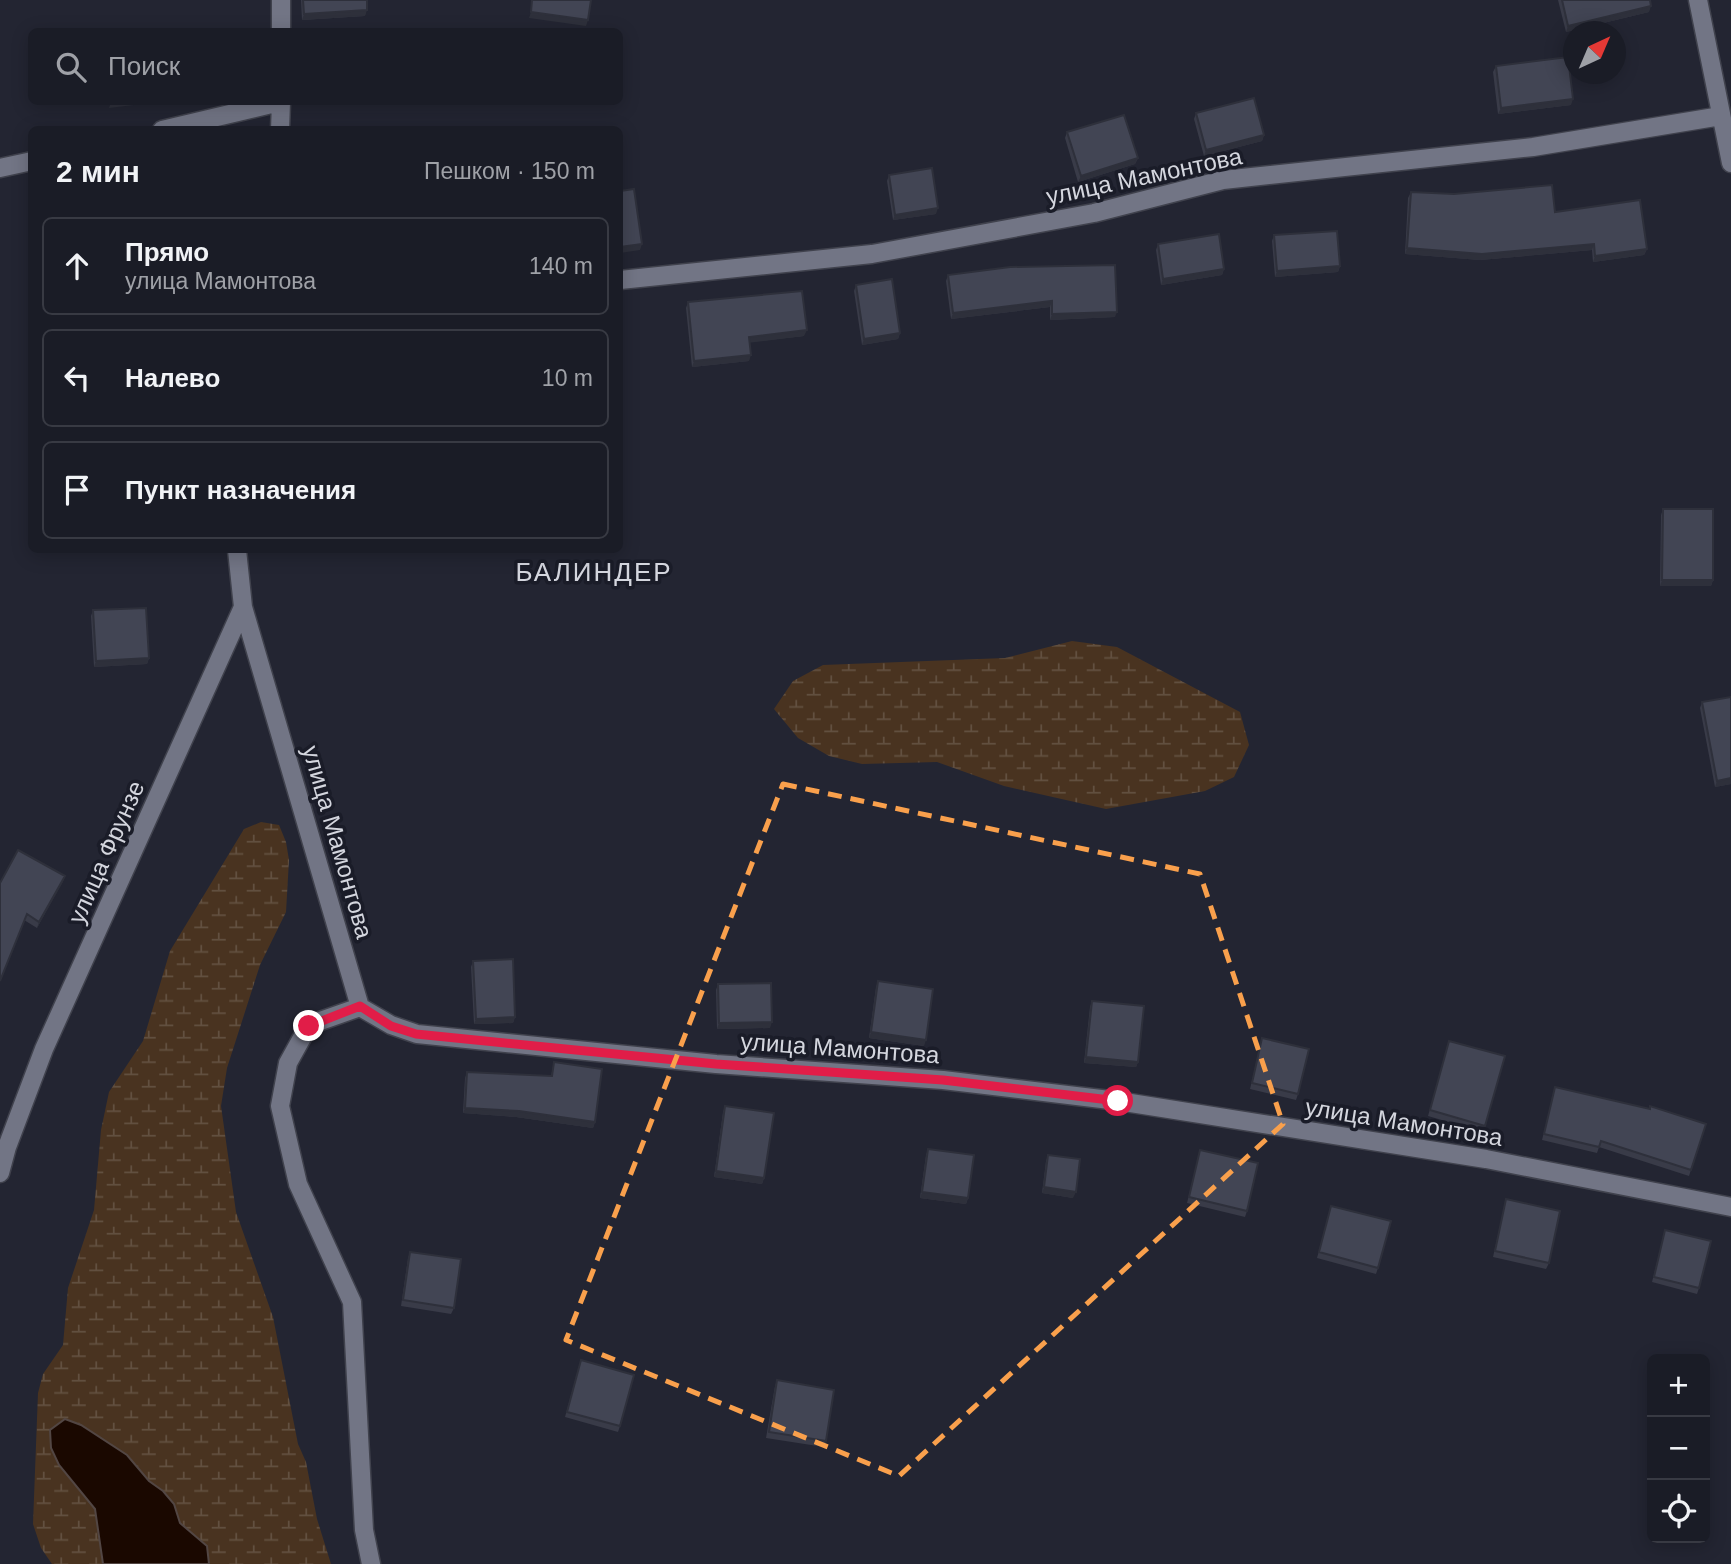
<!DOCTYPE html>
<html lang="ru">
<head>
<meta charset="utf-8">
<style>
	:root { --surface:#1a1c26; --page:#272932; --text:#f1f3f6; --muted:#9fa1a7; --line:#383a43 }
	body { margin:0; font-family:Helvetica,sans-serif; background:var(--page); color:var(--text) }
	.controls { position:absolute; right:21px; bottom:21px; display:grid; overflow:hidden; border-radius:10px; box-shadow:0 4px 18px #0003 }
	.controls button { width:63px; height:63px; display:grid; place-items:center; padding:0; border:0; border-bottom:2px solid var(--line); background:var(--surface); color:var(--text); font:35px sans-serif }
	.compass { position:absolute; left:1563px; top:21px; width:63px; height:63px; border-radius:50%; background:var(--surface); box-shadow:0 4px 18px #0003; rotate:44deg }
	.stop { position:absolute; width:21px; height:21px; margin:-16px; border:5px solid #e11d48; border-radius:50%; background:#fff }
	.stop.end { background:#e11d48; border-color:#fff; box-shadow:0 2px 7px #0008 }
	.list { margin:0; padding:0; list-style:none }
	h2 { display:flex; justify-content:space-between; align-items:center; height:91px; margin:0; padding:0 28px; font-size:30px }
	h2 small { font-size:23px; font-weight:400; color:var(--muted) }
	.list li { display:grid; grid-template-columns:46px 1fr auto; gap:21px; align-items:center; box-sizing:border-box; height:98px; margin:0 14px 14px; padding:0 14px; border:2px solid var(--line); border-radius:10px }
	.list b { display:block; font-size:26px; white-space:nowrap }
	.list p { margin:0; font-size:23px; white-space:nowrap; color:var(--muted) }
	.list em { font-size:23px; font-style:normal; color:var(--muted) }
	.icon { flex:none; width:38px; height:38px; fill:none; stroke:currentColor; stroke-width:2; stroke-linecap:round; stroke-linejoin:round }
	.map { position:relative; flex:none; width:1731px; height:1564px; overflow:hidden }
	.search { position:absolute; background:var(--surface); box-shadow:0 4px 18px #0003; left:28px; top:28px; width:595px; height:77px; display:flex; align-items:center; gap:18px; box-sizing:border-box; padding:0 24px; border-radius:10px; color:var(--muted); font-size:26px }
	.panel { position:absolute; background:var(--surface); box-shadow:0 4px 18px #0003; left:28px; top:126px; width:595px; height:427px; border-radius:10px }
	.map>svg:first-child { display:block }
	.wetland { fill:url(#wetland-marsh) }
	.water { fill:#1a0800; stroke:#524643; stroke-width:2 }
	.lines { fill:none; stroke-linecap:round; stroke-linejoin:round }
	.minor-casing { stroke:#40424d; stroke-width:21 }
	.minor { stroke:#727585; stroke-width:18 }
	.wall { fill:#393b48 }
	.shaded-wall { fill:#2e303b }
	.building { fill:#424554; stroke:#2e303b; stroke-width:2 }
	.route { stroke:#e11d48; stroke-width:9 }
	.marked { fill:none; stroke:#f9a04c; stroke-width:5; stroke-dasharray:14 9; stroke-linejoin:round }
	.labels { text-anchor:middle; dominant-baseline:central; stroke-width:7; stroke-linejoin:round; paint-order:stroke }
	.street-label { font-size:24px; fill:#d4d6de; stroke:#1a1c28 }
	.neighbourhood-label { font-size:26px; letter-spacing:2px; fill:#d4d6de; stroke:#1a1c28 }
</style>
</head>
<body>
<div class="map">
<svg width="1731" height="1564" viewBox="0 0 1731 1564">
	<defs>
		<pattern id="wetland-marsh" width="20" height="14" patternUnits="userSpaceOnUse" patternTransform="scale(1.75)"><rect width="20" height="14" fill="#493320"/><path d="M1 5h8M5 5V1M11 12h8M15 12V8" fill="none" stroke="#625040"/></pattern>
	</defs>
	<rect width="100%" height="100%" fill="#232532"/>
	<path class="wetland" d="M1072,641l45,6 123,65 9,33 -15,32 -29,14 -99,18 -102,-23 -67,-24 -75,2 -33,-8 -31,-18 -24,-29 19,-28 30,-16 182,-7z
		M261,822l18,3 7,17 3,18 -3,52 -26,53 -33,103 -6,38 15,106 37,105 25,127 8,18 11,57 14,45h-122l-2,-18 -28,-23 -5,-19 -11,-13 -14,-10 -22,-26 -46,-30 -16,-6 -6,46 36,44 8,55h-51l-11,-16 -8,-24 5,-131 5,-19 20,-29 5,-57 26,-78 7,-80 8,-38 34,-51 27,-90 74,-122z"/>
	<path class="water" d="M65,1419l16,6 46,30 22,26 14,10 11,13 6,19 27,23 2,18h-106l-8,-55 -36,-44 -8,-17 -1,-18z"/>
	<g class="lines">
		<defs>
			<path id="minor" d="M281,0v32
				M1698,0l33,163
				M162,130l118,-28
				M280,130l1,-28
				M0,168l32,-7
				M620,280l252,-26 222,-41 129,-33 310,-33 188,-31
				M243,607l117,400 31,18 26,9 299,30 227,16 175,21 368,58 245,48
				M360,1007l-51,18 -21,38 -8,43 18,78 54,118 12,228 7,34
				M0,1173l7,-26 37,-98 199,-442 -6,-57"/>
		</defs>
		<use href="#minor" class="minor-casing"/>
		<use href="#minor" class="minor"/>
	</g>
	<path class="wall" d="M301,0h66l-2,16 -63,4z
		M1558,0h92l-1,12 -83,20z
		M1496,66l75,39 -73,9 -5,-42z
		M1196,113l68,22 -2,6 -58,15 -10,-37z
		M1067,132l71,26 -3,6 -57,18 -13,-44z
		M889,175l47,39 -43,6 -6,-39z
		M1411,192l144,20 92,37 -3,6 -51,7 -1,-12 -112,10 -75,-6 3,-56z
		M1274,235l66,31 -2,6 -63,5 -3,-36z
		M1158,244l66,25 -2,6 -61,10 -5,-35z
		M948,275l167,42 -65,3v-13l-99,12 -5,-38z
		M856,285l44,48 -2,6 -36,6 -8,-54z
		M688,302l116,34 -54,6 -1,19 -57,6 -6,-59z
		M1663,509l50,71 -2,6h-51l1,-71z
		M93,610l56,48 -2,6 -53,3 -3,-51z
		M1731,697v87l-16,3 -15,-79 2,-6z
		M65,876l-28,52 -13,-8 -24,-37z
		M473,961l42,56 -2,6 -39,1 -3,-57z
		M878,981l46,65 -55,-8 7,-51z
		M718,984l52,44 -53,1 -1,-39z
		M1092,1001l46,61 -2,5 -52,-4 6,-56z
		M1262,1038l36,56 -2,6 -46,-11z
		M1447,1047l38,79 -2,6 -55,-16z
		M554,1062l41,60 -2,6 -77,-11 -53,-4 2,-35 2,-6 84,4z
		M1555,1087l151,37 -17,52 -90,-29 -2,6 -55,-13z
		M725,1106l39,72 -2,6 -48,-7 9,-65z
		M928,1149l40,49 -2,6 -46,-6 6,-43z
		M1200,1150l47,61 -2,6 -58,-14z
		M1048,1155l25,43 -31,-5 4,-32z
		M1506,1199l43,64 -3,6 -53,-12z
		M1331,1206l47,62 -2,6 -59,-16z
		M1665,1230l34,58 -2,6 -45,-12z
		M410,1252l44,56 -3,6 -50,-8 7,-48z
		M579,1366l41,60 -2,6 -53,-15z
		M777,1380l49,61 -2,6 -58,-9 9,-52z"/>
	<path class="shaded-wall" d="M1651,6l-2,6 -83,20 2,-6z
		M367,10l-2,6 -63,4 2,-6z
		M531,12l57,8 -2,6 -57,-8z
		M1573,99l-2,6 -73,9 3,-6z
		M111,102h39v1l-41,5z
		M1264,135l-2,6 -58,15 2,-6z
		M1138,158l-3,6 -57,18 3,-6z
		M938,208l-2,6 -43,6 2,-5z
		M642,244l-2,6 -20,3v-6z
		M1594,244l-2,6 -112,10 -75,-6 2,-6z
		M1647,249l-3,6 -51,7 2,-6z
		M1340,266l-2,6 -63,5 2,-6z
		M1224,269l-2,6 -61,10 2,-6z
		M1052,301l-2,6 -99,12 2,-6z
		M1117,312l-2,5 -65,3 2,-6z
		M807,330l-3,6 -57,7 2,-6z
		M900,333l-2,6 -36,6 2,-6z
		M751,355l-2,6 -57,6 2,-6z
		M1662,580h51l-2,6h-51z
		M149,658l-2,6 -53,3 2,-6z
		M1731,778v6l-16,3 2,-6z
		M65,876l-2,6 -26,46 2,-6z
		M515,1017l-2,6 -39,1 2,-5z
		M772,1022l-2,6 -53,1 2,-6z
		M871,1032l55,8 -2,6 -55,-8z
		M1086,1057l52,5 -2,5 -52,-4z
		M465,1108l54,3 76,11 -2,6 -77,-11 -53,-4z
		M716,1171l48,7 -2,6 -48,-7z
		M1044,1187l32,5 -3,6 -31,-5z
		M922,1192l46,6 -2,6 -46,-6z"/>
	<path class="building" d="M303,0h64v10l-63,4z
		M532,0h59l-3,20 -57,-8z
		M1562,0h88l1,6 -83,20z
		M1568,57l5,42 -72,9 -5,-42z
		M1254,98l10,37 -58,15 -10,-37z
		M1124,115l14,43 -57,18 -14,-44z
		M932,168l6,40 -43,7 -6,-40z
		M1552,185l3,27 85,-12 7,49 -52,7 -1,-12 -112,10 -75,-6 4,-56 43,2z
		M634,189l8,55 -22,3v-56z
		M1337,231l3,35 -63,5 -3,-36z
		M1219,234l5,35 -61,10 -5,-35z
		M1115,265l2,47 -65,2v-13l-99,12 -5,-38 62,-8z
		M892,279l8,54 -36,6 -8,-54z
		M802,291l5,39 -58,7 2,18 -57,6 -6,-59z
		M1663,509h50v71h-51z
		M146,608l3,50 -53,3 -3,-51z
		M1731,697v81l-14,3 -15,-79z
		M18,850l47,26 -26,46 -12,-8 -27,67v-98z
		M513,959l2,58 -39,2 -3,-58z
		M878,981l55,8 -7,51 -55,-8z
		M771,983l1,39 -53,1 -1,-39z
		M1092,1001l52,5 -6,56 -52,-5z
		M1262,1038l47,11 -11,45 -46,-11z
		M1449,1041l56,15 -20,70 -55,-16z
		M554,1062l48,7 -7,53 -76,-11 -54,-3 2,-36 85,4z
		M1555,1087l95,22v-3l56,18 -15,46 -90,-29 -2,6 -55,-13z
		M725,1106l49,7 -10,65 -48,-7z
		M928,1149l46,6 -6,43 -46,-6z
		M1200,1150l58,13 -11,48 -58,-14z
		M1048,1155l32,4 -4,33 -32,-5z
		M1506,1199l54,12 -11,52 -54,-12z
		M1331,1206l60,15 -13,47 -59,-16z
		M1665,1230l46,11 -12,47 -45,-11z
		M410,1252l51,7 -7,49 -51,-8z
		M581,1360l53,15 -14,51 -53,-14z
		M777,1380l57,10 -8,51 -57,-9z"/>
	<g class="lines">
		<path class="route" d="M309,1026l51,-20 31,20 25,8 300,30 227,16 175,21"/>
	</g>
	<path class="marked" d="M783,784l417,90 83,250 -384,352 -333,-136z"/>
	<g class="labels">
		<g class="street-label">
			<text transform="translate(1144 176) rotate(-12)">улица Мамонтова</text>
			<text transform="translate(338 842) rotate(74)">улица Мамонтова</text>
			<text transform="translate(106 852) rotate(-66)">улица Фрунзе</text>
			<text transform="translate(840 1048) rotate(4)">улица Мамонтова</text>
			<text transform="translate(1404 1122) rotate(9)">улица Мамонтова</text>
		</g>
		<g class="neighbourhood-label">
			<text x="594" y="572">БАЛИНДЕР</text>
		</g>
	</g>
</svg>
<div class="controls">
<button>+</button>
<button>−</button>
<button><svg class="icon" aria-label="locate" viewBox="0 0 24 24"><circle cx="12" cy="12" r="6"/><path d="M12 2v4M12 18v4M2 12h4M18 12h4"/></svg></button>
</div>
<svg class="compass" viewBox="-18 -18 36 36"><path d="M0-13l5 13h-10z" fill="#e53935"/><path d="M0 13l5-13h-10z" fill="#9fa1a7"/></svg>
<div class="stop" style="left:1118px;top:1101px"></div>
<div class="stop end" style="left:309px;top:1026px"></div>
<div class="search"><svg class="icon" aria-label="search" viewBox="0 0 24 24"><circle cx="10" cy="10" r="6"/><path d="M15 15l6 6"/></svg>Поиск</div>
<section class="panel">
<h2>2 мин<small>Пешком · 150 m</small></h2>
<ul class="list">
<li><svg class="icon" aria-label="ahead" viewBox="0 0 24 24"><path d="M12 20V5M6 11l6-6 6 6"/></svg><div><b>Прямо</b><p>улица Мамонтова</p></div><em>140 m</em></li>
<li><svg class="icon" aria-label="left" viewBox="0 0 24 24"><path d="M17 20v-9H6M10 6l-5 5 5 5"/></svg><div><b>Налево</b></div><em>10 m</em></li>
<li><svg class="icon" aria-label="arrive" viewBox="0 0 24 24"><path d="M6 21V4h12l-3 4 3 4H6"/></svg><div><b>Пункт назначения</b></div></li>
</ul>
</section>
</div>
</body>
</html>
